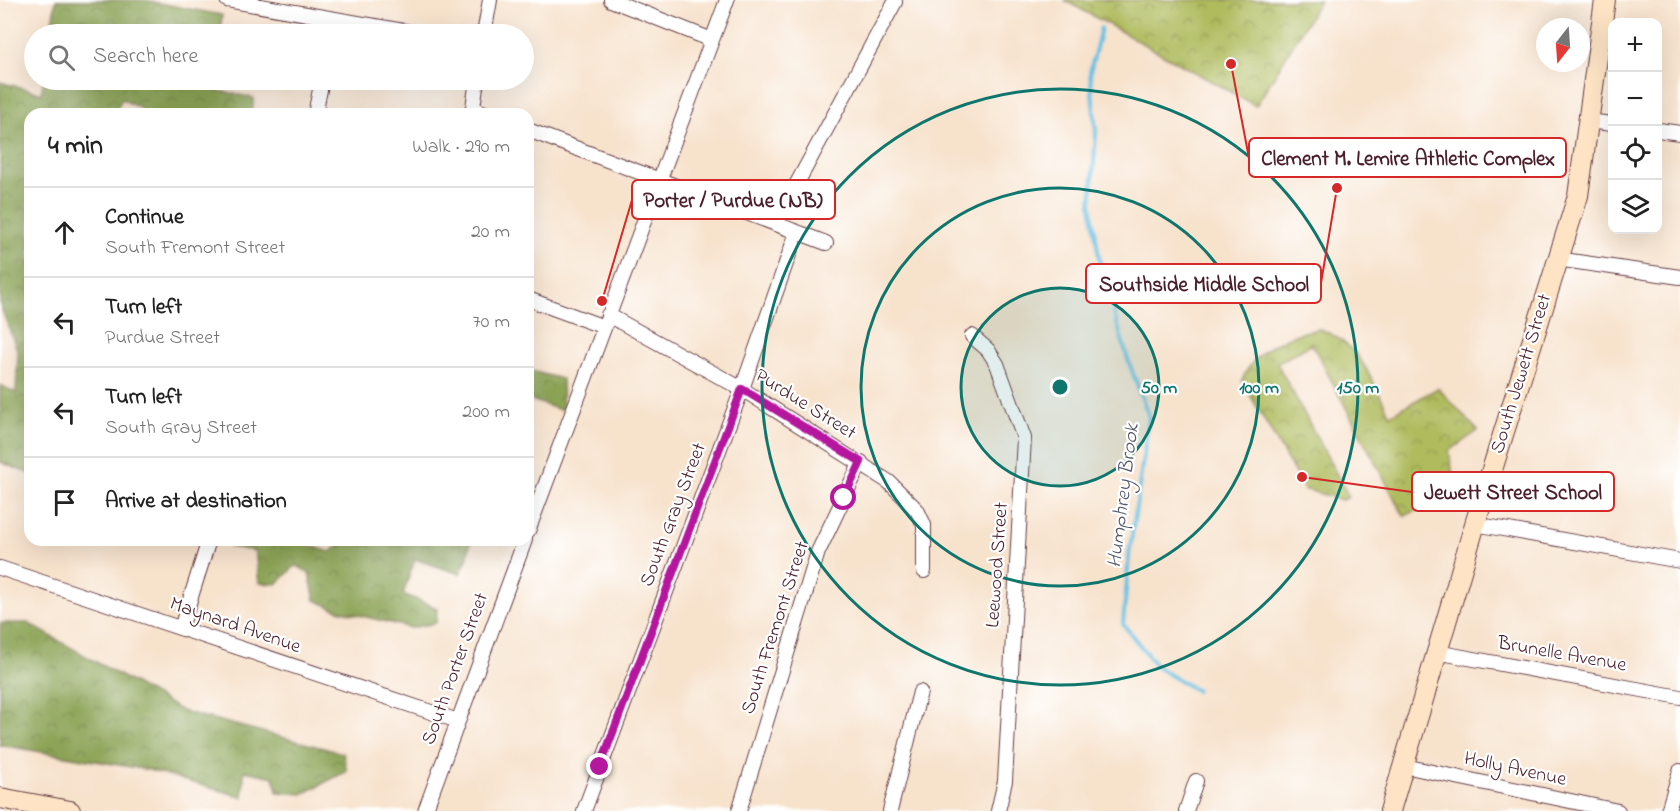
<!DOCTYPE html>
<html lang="en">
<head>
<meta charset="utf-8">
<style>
	:root { --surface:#fff; --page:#f2f2f2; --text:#222; --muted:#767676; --line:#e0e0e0 }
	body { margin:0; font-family:"Indie Flower",sans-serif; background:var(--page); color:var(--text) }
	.controls { position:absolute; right:18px; top:18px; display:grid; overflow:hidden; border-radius:12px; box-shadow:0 6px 24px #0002 }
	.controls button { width:54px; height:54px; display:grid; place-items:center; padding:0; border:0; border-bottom:2px solid var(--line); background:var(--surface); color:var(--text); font:30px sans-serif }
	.compass { position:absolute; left:1536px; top:18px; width:54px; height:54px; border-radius:50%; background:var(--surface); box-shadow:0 6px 24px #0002; rotate:197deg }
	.stop { position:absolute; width:18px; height:18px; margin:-14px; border:4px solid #b5179e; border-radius:50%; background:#fff }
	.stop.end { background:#b5179e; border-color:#fff; box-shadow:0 2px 6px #0008 }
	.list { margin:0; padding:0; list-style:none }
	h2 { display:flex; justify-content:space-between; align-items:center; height:78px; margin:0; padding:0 24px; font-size:26px }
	h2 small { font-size:20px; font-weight:400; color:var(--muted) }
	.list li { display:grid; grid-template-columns:39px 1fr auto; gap:18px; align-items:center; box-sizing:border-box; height:90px; padding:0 24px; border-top:2px solid var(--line) }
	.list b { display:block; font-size:22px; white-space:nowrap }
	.list p { margin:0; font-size:20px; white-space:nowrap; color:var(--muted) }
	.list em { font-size:20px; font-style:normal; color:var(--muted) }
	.icon { flex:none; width:33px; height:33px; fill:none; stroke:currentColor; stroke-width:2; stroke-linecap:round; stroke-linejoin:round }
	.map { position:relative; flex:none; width:1680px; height:811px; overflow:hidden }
	.search { position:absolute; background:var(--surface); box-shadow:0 6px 24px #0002; left:24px; top:24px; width:510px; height:66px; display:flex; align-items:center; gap:15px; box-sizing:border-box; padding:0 21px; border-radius:33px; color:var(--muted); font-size:22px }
	.panel { position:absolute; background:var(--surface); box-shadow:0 6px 24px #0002; left:24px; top:108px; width:510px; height:438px; border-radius:18px }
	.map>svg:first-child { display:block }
	.forest { fill:url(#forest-crowns); stroke:#6a6140; stroke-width:1.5 }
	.park { fill:url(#park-crowns); stroke:#7c6d44; stroke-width:1.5 }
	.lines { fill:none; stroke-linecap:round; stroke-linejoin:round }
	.stream { stroke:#65c0e3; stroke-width:4 }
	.street-casing { stroke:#643c43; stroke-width:16 }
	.secondary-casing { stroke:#643c43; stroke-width:22 }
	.street { stroke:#fff; stroke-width:14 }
	.secondary { stroke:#fee4c5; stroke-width:20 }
	.route { stroke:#b5179e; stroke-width:8 }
	.ring { fill:none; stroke:#0f766e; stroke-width:3 }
	.labels { text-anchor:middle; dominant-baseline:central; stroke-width:4.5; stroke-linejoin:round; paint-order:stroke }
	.street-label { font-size:20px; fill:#4a1f2b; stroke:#fff }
	.water-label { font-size:21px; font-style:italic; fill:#53576b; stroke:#fff }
	.centre { fill:#0f766e; stroke:#fff; stroke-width:3 }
	.ring-label { font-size:18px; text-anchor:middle; font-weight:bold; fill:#0f766e; stroke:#fff; stroke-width:4.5; stroke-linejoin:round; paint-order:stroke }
	.leader { fill:none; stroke:#d62828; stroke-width:2 }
	.callout-dot { fill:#d62828; stroke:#fff; stroke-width:2 }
	.callout { fill:#fff; stroke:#d62828; stroke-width:2 }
	.callout-label { font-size:21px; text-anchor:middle; font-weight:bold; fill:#4a1f2b }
</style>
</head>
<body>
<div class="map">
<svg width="1680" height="811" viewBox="0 0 1680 811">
	<defs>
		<pattern id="forest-crowns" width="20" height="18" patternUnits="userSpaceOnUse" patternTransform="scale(1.5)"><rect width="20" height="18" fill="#8ba354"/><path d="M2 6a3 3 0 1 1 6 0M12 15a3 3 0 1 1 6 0" fill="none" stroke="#748446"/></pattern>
		<pattern id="park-crowns" width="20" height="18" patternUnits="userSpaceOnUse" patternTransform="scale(1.5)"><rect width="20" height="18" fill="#afbb5d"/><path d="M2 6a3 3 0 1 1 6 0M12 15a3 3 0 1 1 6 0" fill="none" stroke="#90974d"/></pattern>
	</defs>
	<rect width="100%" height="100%" fill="#fff"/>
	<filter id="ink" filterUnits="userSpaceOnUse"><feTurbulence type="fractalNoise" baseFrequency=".0167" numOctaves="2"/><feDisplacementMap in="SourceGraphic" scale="12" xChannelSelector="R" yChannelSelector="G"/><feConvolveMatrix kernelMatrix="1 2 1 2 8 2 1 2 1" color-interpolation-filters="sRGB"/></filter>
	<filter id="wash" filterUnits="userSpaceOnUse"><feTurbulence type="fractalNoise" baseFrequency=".008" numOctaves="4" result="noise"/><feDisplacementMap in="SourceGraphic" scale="24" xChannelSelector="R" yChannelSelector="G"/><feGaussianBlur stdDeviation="1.35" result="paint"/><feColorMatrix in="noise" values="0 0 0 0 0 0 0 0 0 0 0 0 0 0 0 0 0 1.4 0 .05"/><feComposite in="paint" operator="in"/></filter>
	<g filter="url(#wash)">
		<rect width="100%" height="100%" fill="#f7e2cc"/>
		<path class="forest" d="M56,0h88l78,15 -2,19h-170z
			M44,80h172v10l38,8 -2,16h-102l-28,-15 -8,15h-84v360l-30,-12v-77l16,8 2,-41 -18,-47v-223l41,11z
			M528,370l34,9 1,32 -35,-12z
			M233,540h61l36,12 16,-12h125l-4,19 -7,15 -45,-15 -12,35 34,14 -1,15 -25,5 -73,-18 -23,-10 -6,-27 -13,-8 -19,19 -18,-1 -4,-32 -25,-4z
			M0,623h28l154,88 161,42 4,18 -44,23 -26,-2 -3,-15 -30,-6 -1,26 -94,-27 -149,-25z"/>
		<path class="park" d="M1064,0h256l-64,106z
			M1320,329c41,15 51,50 70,86l48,-27 40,43 -29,20 8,47 -20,4 -33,14 -92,-172 -35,19 72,134 -7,3 -38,-11 -62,-108c11,-31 47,-48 78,-52z"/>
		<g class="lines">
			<path class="stream" d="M1101,28l-11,44 6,60 -5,73 10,65 27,90 21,57 -20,139 -6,68 34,43 40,24"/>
		</g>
	</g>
	<g filter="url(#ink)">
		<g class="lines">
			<defs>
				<path id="street" d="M227,0l194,34
					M611,0l101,40
					M330,34l3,-15
					M484,34l6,-34
					M473,108l14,6
					M315,114l7,-34
					M472,114l5,-34
					M1588,121l24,3
					M528,130l298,113
					M1658,130l22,3
					M775,224l120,-222
					M1557,259l123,18
					M528,299l76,28
					M608,315l134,74 147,93 28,28 7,15v46
					M972,336l16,14 9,14 27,74 -19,343 -7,30
					M1475,524l205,37
					M528,531l199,-531
					M0,568l458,153
					M181,628l28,-88
					M1436,652l244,45
					M1404,766l214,45
					M425,811l100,-271
					M584,811l158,-422 55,-157
					M739,811l79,-259 43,-90
					M890,811l30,-119
					M1186,811l10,-30
					M1668,811l12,-40"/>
				<path id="secondary" d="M0,798l70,13
					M1390,811l85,-287 103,-328 27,-196"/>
			</defs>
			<use href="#street" class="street-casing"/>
			<use href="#secondary" class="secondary-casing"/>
			<use href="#street" class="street"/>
			<use href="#secondary" class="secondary"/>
		</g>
	</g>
	<g class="lines" filter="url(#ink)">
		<path class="route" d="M600,767l142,-378 119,73 -17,36"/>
	</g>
	<circle cx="1060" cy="387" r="99" fill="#0f766e" fill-opacity=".12"/>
	<g class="ring">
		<circle cx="1060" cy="387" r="99"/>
		<circle cx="1060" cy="387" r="199"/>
		<circle cx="1060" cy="387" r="298"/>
	</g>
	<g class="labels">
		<g class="street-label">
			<text transform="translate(1522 374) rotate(-73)">South Jewett Street</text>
			<text transform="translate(805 405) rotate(32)">Purdue Street</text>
			<text transform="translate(674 515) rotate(-69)">South Gray Street</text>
			<text transform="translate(998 565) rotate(-86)">Leewood Street</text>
			<text transform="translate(235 626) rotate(19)">Maynard Avenue</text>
			<text transform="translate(776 628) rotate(-72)">South Fremont Street</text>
			<text transform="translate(1562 655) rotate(10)">Brunelle Avenue</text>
			<text transform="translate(456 669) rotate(-70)">South Porter Street</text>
			<text transform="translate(1515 770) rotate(12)">Holly Avenue</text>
		</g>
		<g class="water-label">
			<text transform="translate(1124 496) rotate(-83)">Humphrey Brook</text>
		</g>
	</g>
	<circle cx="1060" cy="387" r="9" class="centre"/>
	<g class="ring-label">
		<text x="1159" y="393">50 m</text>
		<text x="1259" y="393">100 m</text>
		<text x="1358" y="393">150 m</text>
	</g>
	<path class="leader" d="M1231 64L1249 158M602 301L632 200M1337 188L1321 283M1302 477L1412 492"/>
	<g class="callout-dot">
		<circle cx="1231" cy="64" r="6"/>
		<circle cx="602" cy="301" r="6"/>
		<circle cx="1337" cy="188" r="6"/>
		<circle cx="1302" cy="477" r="6"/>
	</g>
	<g class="callout">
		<rect x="1249" y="138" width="317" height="39" rx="6"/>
		<rect x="632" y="180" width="203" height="39" rx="6"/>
		<rect x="1086" y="264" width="235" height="39" rx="6"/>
		<rect x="1412" y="472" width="202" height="39" rx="6"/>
	</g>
	<g class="callout-label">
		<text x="1408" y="165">Clement M. Lemire Athletic Complex</text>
		<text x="733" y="207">Porter / Purdue (NB)</text>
		<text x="1204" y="291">Southside Middle School</text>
		<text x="1513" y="499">Jewett Street School</text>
	</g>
</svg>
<div class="controls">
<button>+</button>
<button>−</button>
<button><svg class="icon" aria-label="locate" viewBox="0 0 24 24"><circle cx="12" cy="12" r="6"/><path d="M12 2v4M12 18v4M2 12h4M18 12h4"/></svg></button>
<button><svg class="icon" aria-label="layers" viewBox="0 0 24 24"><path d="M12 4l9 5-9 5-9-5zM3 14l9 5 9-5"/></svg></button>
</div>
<svg class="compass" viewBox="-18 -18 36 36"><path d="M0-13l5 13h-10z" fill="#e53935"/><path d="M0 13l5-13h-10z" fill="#767676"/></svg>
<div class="stop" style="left:844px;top:498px"></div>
<div class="stop end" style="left:600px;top:767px"></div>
<div class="search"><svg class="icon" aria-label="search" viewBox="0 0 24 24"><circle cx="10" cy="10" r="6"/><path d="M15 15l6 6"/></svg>Search here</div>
<section class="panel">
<h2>4 min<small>Walk · 290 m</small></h2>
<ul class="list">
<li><svg class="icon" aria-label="ahead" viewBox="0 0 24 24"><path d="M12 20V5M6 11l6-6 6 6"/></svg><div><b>Continue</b><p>South Fremont Street</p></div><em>20 m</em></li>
<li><svg class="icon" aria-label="left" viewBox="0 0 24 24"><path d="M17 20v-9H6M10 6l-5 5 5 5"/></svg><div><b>Turn left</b><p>Purdue Street</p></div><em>70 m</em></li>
<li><svg class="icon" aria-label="left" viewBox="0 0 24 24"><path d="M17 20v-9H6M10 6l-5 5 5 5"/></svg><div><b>Turn left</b><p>South Gray Street</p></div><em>200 m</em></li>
<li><svg class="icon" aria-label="arrive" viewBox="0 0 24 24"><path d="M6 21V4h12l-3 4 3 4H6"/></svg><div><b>Arrive at destination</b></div></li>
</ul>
</section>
</div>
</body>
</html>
